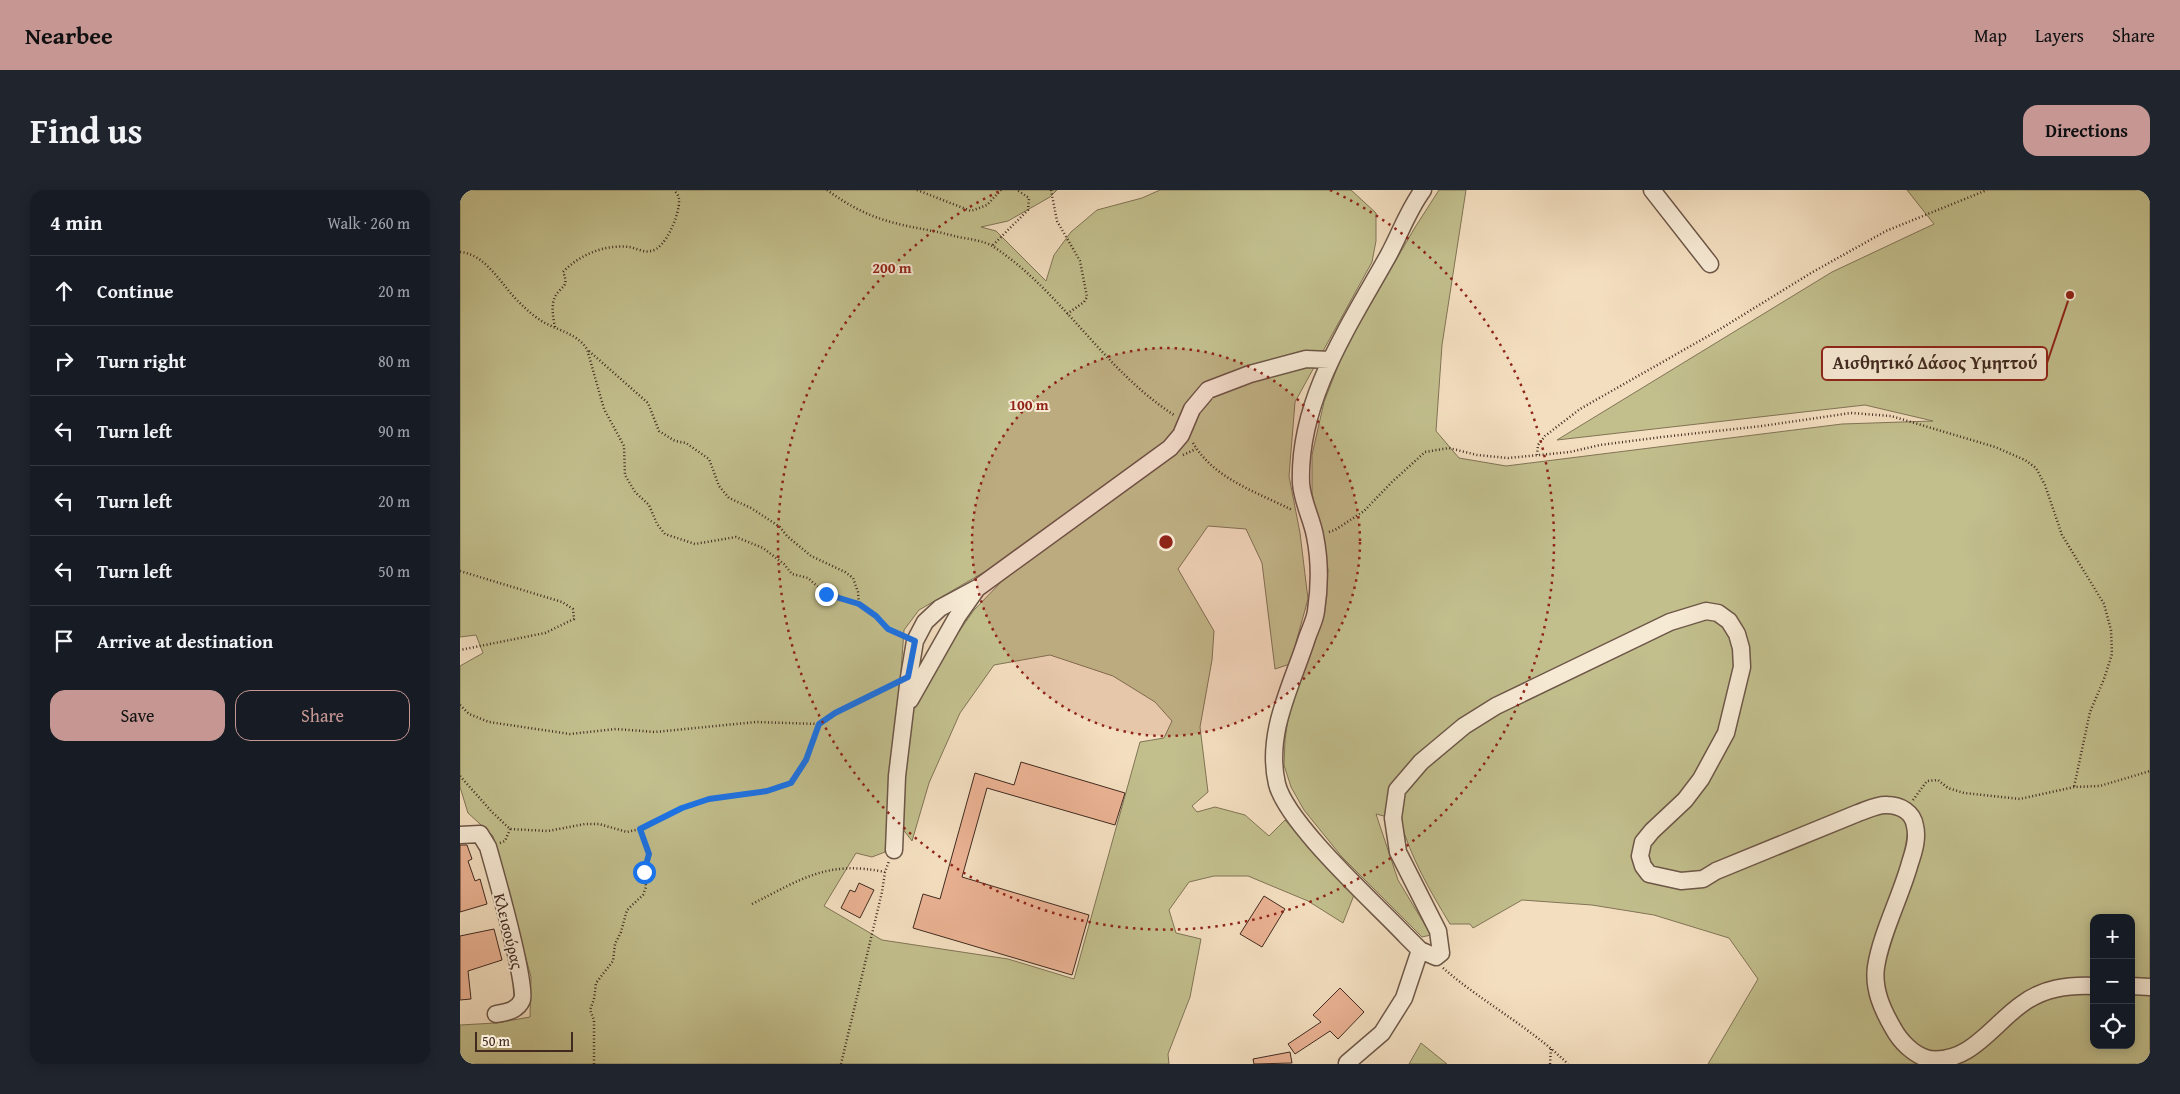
<!DOCTYPE html>
<html lang="en">
<head>
<meta charset="utf-8">
<style>
	:root { --surface:#171b24; --page:#20242c; --text:#f1f3f6; --muted:#9ea1a6; --line:#363941; --accent:#c59692 }
	body { margin:0; font-family:"Gentium Book Plus",serif; background:var(--page); color:var(--text) }
	.controls { position:absolute; right:15px; bottom:15px; display:grid; overflow:hidden; border-radius:10px; box-shadow:0 2px 12px #0003 }
	.controls button { width:45px; height:45px; display:grid; place-items:center; padding:0; border:0; border-bottom:1px solid var(--line); background:var(--surface); color:var(--text); font:25px sans-serif }
	.scale { position:absolute; left:15px; bottom:12px; width:98px; box-sizing:border-box; padding-left:5px; border:2px solid #402a20; border-top:0; font-size:14px; line-height:18px; white-space:nowrap; color:#402a20; -webkit-text-stroke:4px #f7ead5; paint-order:stroke }
	.stop { position:absolute; width:15px; height:15px; margin:-11px; border:4px solid #1a73e8; border-radius:50%; background:#fff }
	.stop.end { background:#1a73e8; border-color:#fff; box-shadow:0 1px 5px #0008 }
	.list { margin:0; padding:0; list-style:none }
	h2 { display:flex; justify-content:space-between; align-items:center; height:65px; margin:0; padding:0 20px; font-size:21px }
	h2 small { font-size:16px; font-weight:400; color:var(--muted) }
	.list li { display:grid; grid-template-columns:32px 1fr auto; gap:15px; align-items:center; box-sizing:border-box; height:70px; padding:0 20px; border-top:1px solid var(--line) }
	.list b { display:block; font-size:19px; white-space:nowrap }
	.list em { font-size:16px; font-style:normal; color:var(--muted) }
	.actions { display:flex; gap:10px; padding:15px 20px }
	.actions a { flex:1; padding:11px 0; border:1px solid var(--accent); border-radius:15px; text-align:center; font-size:18px; color:var(--accent) }
	.actions .main { background:var(--accent); color:#111 }
	.icon { flex:none; width:28px; height:28px; fill:none; stroke:currentColor; stroke-width:2; stroke-linecap:round; stroke-linejoin:round }
	.map { position:relative; flex:none; width:1690px; height:874px; overflow:hidden; border-radius:15px }
	header { display:flex; align-items:center; gap:30px; box-sizing:border-box; height:70px; padding:0 25px; background:var(--accent); color:#111 }
	header strong { font-size:24px }
	nav { display:flex; gap:28px; margin-inline-start:auto; font-size:18px }
	.intro { display:flex; align-items:center; justify-content:space-between; box-sizing:border-box; height:120px; padding:0 30px }
	h1 { margin:0; font-size:35px }
	.button { padding:12px 22px; border-radius:15px; background:var(--accent); color:#111; font-size:18px; font-weight:700 }
	main { display:flex; gap:30px; padding:0 30px }
	aside { flex:1; background:var(--surface); border-radius:15px; box-shadow:0 2px 12px #0003 }
	.map>svg:first-child { display:block }
	.green { fill:#c2bf8d; stroke:#817456; fill-rule:evenodd }
	.building { fill:#eab293; stroke:#402a20 }
	.lines { fill:none; stroke-linecap:round; stroke-linejoin:round }
	.minor-casing { stroke:#6d5748; stroke-width:19 }
	.path { stroke:#402a20; stroke-width:2.5; stroke-dasharray:1 2.5; stroke-linecap:butt }
	.minor { stroke:#f7ead5; stroke-width:16 }
	.route { stroke:#1a73e8; stroke-width:6 }
	.ring { fill:none; stroke:#8f2418; stroke-width:2.5; stroke-dasharray:2.5 5 }
	.labels { text-anchor:middle; dominant-baseline:central; stroke-width:4; stroke-linejoin:round; paint-order:stroke }
	.street-label { font-size:16px; fill:#402a20; stroke:#f7ead5 }
	.centre { fill:#8f2418; stroke:#f7ead5; stroke-width:2.5 }
	.ring-label { font-size:15px; text-anchor:middle; font-weight:bold; fill:#8f2418; stroke:#f7ead5; stroke-width:4; stroke-linejoin:round; paint-order:stroke }
	.leader { fill:none; stroke:#8f2418; stroke-width:2 }
	.callout-dot { fill:#8f2418; stroke:#f7ead5; stroke-width:2 }
	.callout { fill:#f7ead5; stroke:#8f2418; stroke-width:2 }
	.callout-label { font-size:18px; text-anchor:middle; font-weight:bold; fill:#402a20 }
</style>
</head>
<body>
<header>
<strong>Nearbee</strong>
<nav><a>Map</a><a>Layers</a><a>Share</a></nav>
</header>
<div class="intro"><h1>Find us</h1><a class="button">Directions</a></div>
<main>
<aside>
<h2>4 min<small>Walk · 260 m</small></h2>
<ul class="list">
<li><svg class="icon" aria-label="ahead" viewBox="0 0 24 24"><path d="M12 20V5M6 11l6-6 6 6"/></svg><div><b>Continue</b></div><em>20 m</em></li>
<li><svg class="icon" aria-label="right" viewBox="0 0 24 24"><path d="M7 20v-9h11M14 6l5 5-5 5"/></svg><div><b>Turn right</b></div><em>80 m</em></li>
<li><svg class="icon" aria-label="left" viewBox="0 0 24 24"><path d="M17 20v-9H6M10 6l-5 5 5 5"/></svg><div><b>Turn left</b></div><em>90 m</em></li>
<li><svg class="icon" aria-label="left" viewBox="0 0 24 24"><path d="M17 20v-9H6M10 6l-5 5 5 5"/></svg><div><b>Turn left</b></div><em>20 m</em></li>
<li><svg class="icon" aria-label="left" viewBox="0 0 24 24"><path d="M17 20v-9H6M10 6l-5 5 5 5"/></svg><div><b>Turn left</b></div><em>50 m</em></li>
<li><svg class="icon" aria-label="arrive" viewBox="0 0 24 24"><path d="M6 21V4h12l-3 4 3 4H6"/></svg><div><b>Arrive at destination</b></div></li>
</ul>
<div class="actions"><a class="main">Save</a><a>Share</a></div>
</aside>
<div class="map">
<svg width="1690" height="874" viewBox="0 0 1690 874">
	<rect width="100%" height="100%" fill="#f3debf"/>
	<filter id="stains"><feTurbulence type="fractalNoise" baseFrequency=".004" numOctaves="4"/><feColorMatrix values="0 0 0 0 .2 0 0 0 0 .09 0 0 0 0 .02 0 0 0 .5 -.17"/></filter>
	<radialGradient id="worn" r=".72"><stop offset=".6" stop-color="#630" stop-opacity="0"/><stop offset="1" stop-color="#630" stop-opacity=".3"/></radialGradient>
	<path class="green" d="M0,0h597l-7,7 -42,24 -27,6 15,4 50,50 8,-26 17,-23 26,-22 45,-12 18,-8h191l25,23v28l-4,21 -77,140 -6,74 11,57 8,66 -18,65 -15,5 -13,-106 -16,-34 -38,-3 -30,43 36,62 -2,29 -12,67 8,65 -16,14 5,6 18,-5 30,8 24,21 16,-16 69,75 -11,28 -35,-22 -60,-25h-34l-25,6 -20,28 7,23 25,6 -11,58 -22,57 1,10h-709v-39l36,-2 34,-6 1,-40 -38,-141 -25,-23 -8,-26v-121l23,-13 -7,-18 -16,2zM538,374l8,13 -32,33 -39,56 -14,25 -11,25 -7,51 -1,61 10,13 17,-58 31,-70 34,-48 56,-10 63,21 42,26 17,19 -8,17 -24,4 -66,237 -66,-20 -126,-19 -58,-34 32,-53 16,4 13,-5 5,-30 14,-192 15,-20z
		M979,0h27l-24,155 -6,86 23,27 47,8 336,-42 91,-3 -68,-16 -308,35 275,-168 102,-48 -27,-34h243v874h-442l50,-85 -29,-41 -75,-23 -62,-10 -70,-5 -49,28 -3,-4h-20c-20,-33 -39,-66 -50,-104l-24,-6 22,66 33,55 -9,2 -80,-80 -38,-47 -13,-23 -7,-22 1,-25 4,-29 21,-56 14,-48 4,-37 -16,-77v-38l12,-53 21,-54 69,-119zM1634,728h37v127h-37z
		M961,853l26,21h-38z"/>
	<path class="building" d="M561,572l104,31 -10,32 -128,-37 -25,89 127,38 -17,60 -159,-47 10,-34 17,5 35,-126 39,12z
		M0,655h7l5,14 -4,2 7,20 5,-2 7,25 -27,8z
		M399,693l15,7 -14,28 -19,-10 9,-18 5,2z
		M804,706l21,13 -23,38 -22,-13z
		M34,739l8,31 -34,11 3,28 -11,1v-64z
		M880,798l24,24 -26,27 -8,-8 -35,23 -7,-10 33,-22 -8,-7z
		M830,862l2,11 -38,1 -1,-5z"/>
	<g class="lines">
		<defs>
			<path id="minor" d="M963,0c-15,20 -23,44 -35,66 -39,70 -90,144 -87,227 1,18 11,36 14,53 5,25 5,49 1,75 -1,9 -6,18 -9,27 -15,47 -42,95 -30,146 10,40 98,119 129,152l14,14 16,7 5,-4 -3,-22 -40,-79 -5,-34 4,-28 24,-28 43,-36 32,-20 174,-84 36,-11 12,2 11,8 8,13 4,14 1,19 -16,66 -25,46 -16,21 -33,31 -9,11 -3,14 3,10 6,8 32,7 22,-2 13,-8 142,-58c9,-3 20,-9 29,-8 13,0 26,7 28,21 3,12 -1,25 -5,37 -9,33 -29,71 -34,104 -3,22 6,42 17,61 7,13 20,27 36,31 41,5 64,-35 93,-55 21,-16 46,-19 72,-18
				M1192,0l58,74
				M450,510l47,-83 19,-27
				M0,645l20,-1 8,13c6,21 40,140 34,153 -5,11 -15,12 -26,14
				M434,660l3,-74 12,-99 6,-36 10,-19 15,-14 39,-21 191,-139 11,-13 11,-26 16,-19 42,-16 56,-15 24,1
				M1671,796l19,1
				M887,873l35,-30 22,-35 16,-48"/>
		</defs>
		<use href="#minor" class="minor-casing"/>
		<path class="path" d="M367,0c19,14 41,26 64,32 21,6 42,8 63,14 12,3 30,4 40,11 69,46 110,123 180,168
			M457,0l54,21 16,-6 14,-15
			M591,0l6,31 23,40 7,36 -3,5 -17,12
			M533,55l35,-35 1,-12 -12,-8
			M0,62c27,2 42,35 61,52 7,7 15,14 24,19 15,8 32,11 42,26l17,60 20,37 1,29 10,17 14,13 8,19 8,10 30,10 41,-7 27,11 21,16 8,10 16,4 18,16 33,10 17,12 12,13 14,7
			M95,137c-2,-9 -4,-22 0,-30 5,-11 15,-9 8,-25 16,-17 42,-28 66,-25 7,1 15,6 22,4 15,-2 29,-38 28,-51 0,-5 -3,-7 -5,-10
			M129,161l59,52 11,28 16,10 11,2 23,16 10,27 10,12 22,10 29,19 7,9 24,20 34,16 8,6 5,14 1,12
			M733,253c21,36 64,49 99,67
			M723,265l13,-6
			M1077,265l1,-10 7,-9 35,-27 137,-78 94,-58 75,-42 101,-41
			M869,342l6,-2 29,-19 28,-29 33,-30 24,-4 28,7 31,3 62,-6 30,-7 62,-8 100,-11 89,-13 40,3 104,31 30,13 11,8 9,17 17,50 42,69 7,26 1,24 -8,25 -14,33 -16,75
			M0,381l102,31 11,7 1,10 -29,14 -85,17
			M0,515l9,9 20,8 81,12 46,-5 39,3 101,-10 63,2
			M0,586l32,36 18,17 38,2 37,-7h14l28,8 13,-3 42,-21 27,-9 58,-8 24,-8 15,-23 13,-36 16,-11 59,-28
			M1453,610l14,-19 11,-1 10,8 16,5 56,6 54,-12 26,-1 50,-15
			M40,653l5,-2 5,-12
			M292,714c50,-25 75,-44 133,-32
			M983,778c39,34 87,59 125,96
			M134,874v-44l-4,-10 4,-11 2,-16 17,-22 2,-17 6,-12 6,-22 16,-15 3,-8 -2,-15 5,-18 -9,-25
			M381,874l41,-172 3,-20 4,-11
			M1090,874l1,-16"/>
		<use href="#minor" class="minor"/>
	</g>
	<g class="lines">
		<path class="route" d="M184,682l5,-18 -9,-25 42,-21 27,-9 58,-8 24,-8 15,-23 13,-36 16,-11 73,-36 7,-36 -27,-12 -12,-13 -17,-12 -33,-10"/>
	</g>
	<circle cx="706" cy="352" r="194" fill="#8f2418" fill-opacity=".12"/>
	<g class="ring">
		<circle cx="706" cy="352" r="194"/>
		<path d="M870 0A388 388 0 1 1 542 0"/>
	</g>
	<g class="labels">
		<g class="street-label">
			<text transform="translate(49 741) rotate(76)">Κλεισούρας</text>
		</g>
	</g>
	<circle cx="706" cy="352" r="8" class="centre"/>
	<g class="ring-label">
		<text x="432" y="83">200 m</text>
		<text x="569" y="220">100 m</text>
	</g>
	<path class="leader" d="M1610 105L1587 173"/>
	<circle class="callout-dot" cx="1610" cy="105" r="5"/>
	<rect class="callout" x="1362" y="157" width="225" height="33" rx="5"/>
	<g class="callout-label">
		<text x="1475" y="179">Αισθητικό Δάσος Υμηττού</text>
	</g>
	<rect width="100%" height="100%" filter="url(#stains)"/>
	<rect width="100%" height="100%" fill="url(#worn)"/>
</svg>
<div class="controls">
<button>+</button>
<button>−</button>
<button><svg class="icon" aria-label="locate" viewBox="0 0 24 24"><circle cx="12" cy="12" r="6"/><path d="M12 2v4M12 18v4M2 12h4M18 12h4"/></svg></button>
</div>
<div class="scale">50 m</div>
<div class="stop" style="left:184px;top:682px"></div>
<div class="stop end" style="left:366px;top:404px"></div>
</div>
</main>
</body>
</html>
